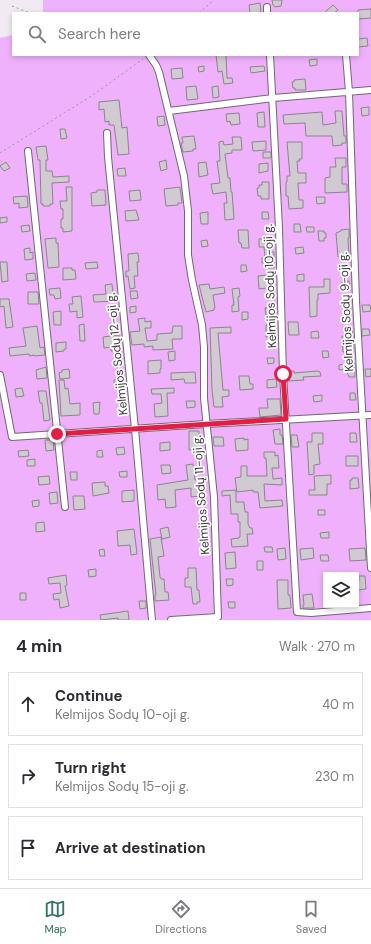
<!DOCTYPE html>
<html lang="en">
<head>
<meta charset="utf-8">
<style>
	:root { --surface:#fff; --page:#f7f7f7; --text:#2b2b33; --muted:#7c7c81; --line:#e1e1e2; --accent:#357360 }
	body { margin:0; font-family:"DM Sans",sans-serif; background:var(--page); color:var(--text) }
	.controls { position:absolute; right:12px; bottom:12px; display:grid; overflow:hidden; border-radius:0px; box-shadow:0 2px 6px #0003 }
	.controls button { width:36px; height:36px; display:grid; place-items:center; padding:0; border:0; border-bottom:1px solid var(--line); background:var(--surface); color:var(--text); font:20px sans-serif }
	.stop { position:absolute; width:12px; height:12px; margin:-9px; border:3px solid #e11d48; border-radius:50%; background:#fff }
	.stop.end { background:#e11d48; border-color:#fff; box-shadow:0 1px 4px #0008 }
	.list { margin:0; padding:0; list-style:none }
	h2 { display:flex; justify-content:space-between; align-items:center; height:52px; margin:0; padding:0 16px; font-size:17px }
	h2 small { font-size:13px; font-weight:400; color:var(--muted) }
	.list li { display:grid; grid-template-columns:26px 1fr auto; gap:12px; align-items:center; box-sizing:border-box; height:64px; margin:0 8px 8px; padding:0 8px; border:1px solid var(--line); border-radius:0px }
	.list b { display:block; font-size:15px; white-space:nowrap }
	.list p { margin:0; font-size:13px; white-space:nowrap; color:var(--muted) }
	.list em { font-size:13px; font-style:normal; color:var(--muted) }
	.icon { flex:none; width:22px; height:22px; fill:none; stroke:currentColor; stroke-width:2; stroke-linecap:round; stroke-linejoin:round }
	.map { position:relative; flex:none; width:371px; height:620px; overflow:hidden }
	.search { position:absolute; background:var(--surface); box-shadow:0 2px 6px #0003; left:12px; right:12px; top:12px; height:44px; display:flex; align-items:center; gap:10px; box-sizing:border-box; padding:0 14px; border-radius:0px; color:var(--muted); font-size:15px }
	.sheet { height:268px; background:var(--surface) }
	nav { display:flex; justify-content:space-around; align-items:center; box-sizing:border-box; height:56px; border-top:1px solid var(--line); background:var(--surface); font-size:11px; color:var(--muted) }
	nav a { display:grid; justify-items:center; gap:2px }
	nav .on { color:var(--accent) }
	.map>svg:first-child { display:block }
	.green { fill:#f0b1fc; fill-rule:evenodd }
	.building { fill:#d1cad2; stroke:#8b848c }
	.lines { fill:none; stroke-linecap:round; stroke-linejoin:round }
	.minor-casing { stroke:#6f6970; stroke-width:8 }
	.path { stroke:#99949a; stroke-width:1; stroke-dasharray:2 3; stroke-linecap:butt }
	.minor { stroke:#fff; stroke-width:6 }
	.route { stroke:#e11d48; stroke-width:5 }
	.labels { text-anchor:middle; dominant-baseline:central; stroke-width:3.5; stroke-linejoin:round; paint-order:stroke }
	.street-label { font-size:12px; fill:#3c393d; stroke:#fff }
</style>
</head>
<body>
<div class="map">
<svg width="371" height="620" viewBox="0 0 371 620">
	<rect width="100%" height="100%" fill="#f1eaf2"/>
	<path class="green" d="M43,0h328v620h-371v-582l13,-3v20h345v-42h-315zM326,575h30v30h-30z"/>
	<path class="building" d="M272,0h10l-1,6 -6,1 -2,-2z
		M260,3l1,10h-11l-1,-8z
		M333,5l5,5 -4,3h-10z
		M371,9v9l-13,1v-9z
		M367,38l1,8 -10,1v-8z
		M216,55h10l1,23h5l1,5 -9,1 -2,-13 -4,1z
		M317,59v6l-7,1 -1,-6z
		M204,66v5l-5,1 -1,-5z
		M264,66l1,5 -14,2 -1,-6z
		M182,68l1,10 -11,1 -1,-10z
		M305,79l1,11h-11v-2h-2l-1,-6h2v-2z
		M196,86l2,13 -11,1 -1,-13z
		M218,86l1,11 -6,1 -1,-11z
		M119,100l3,28 5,-1 2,27 -11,1 -4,-30h-5v-4l-4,1 -1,-13 -5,1v-8z
		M369,107v8l-7,1 -1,-8z
		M335,111h7l2,25h2v7h-4v2l-9,1 -1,-10h-26l-1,-13 -21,1 -1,-9 39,-3 1,13 13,-2z
		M264,112l1,15h-7l-1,-14z
		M239,113l1,11 -9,1 -1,-4 -3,1 -1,-8z
		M164,116l1,9 -7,1 -1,-9z
		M60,129h5l2,9 -6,1z
		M194,136l2,13h-3v2l-10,1 -2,-9h2l-1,-6z
		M232,137h9l1,13h-10v3l-7,1 3,24h2l1,14h1l2,27 -9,1 -1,-17h3l-1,-11 -13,2 -2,-10 9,-1 -3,-22h3l-1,-19 4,-1 1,4 9,-1z
		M266,141v9l-13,1 -1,-9z
		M287,142h15v17h-3l1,2h-3l1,12h8v10h-8l1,17h4v8l-14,1 -1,-13h-2v-14h1v-6h3z
		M46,146l2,14h-2v11h6l1,6 16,-1v6l-17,1 1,21h-3v2h-7v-2h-2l-1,-44h-2l-2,-13z
		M263,152h8v6h-8z
		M335,158h11v9h-4v17h5v8l-22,1v-15l5,-1v-10h6z
		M166,160l1,9 -6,2 -2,-9z
		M6,162l4,6 -6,3 -4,-5z
		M206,162l2,13 -9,2 -1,-14z
		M268,163v8l-9,2v-9z
		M125,168l1,8h-8l-1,-7z
		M262,182h7v17h-8v-3h-3l-1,-8h2v-3h3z
		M66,187h6v44l-9,1v-4h-2v-9h2v-10h-2l-1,-8h7z
		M180,187l2,16h-4v2l-12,1 -2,-17z
		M97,190h8l1,15 -14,1 -1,-13 6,-1z
		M140,190l1,10 -11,1 -1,-10z
		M27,196l1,11 -9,1v-5l-5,1 -1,-7z
		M316,197h9v6l-8,1z
		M136,210l3,10 -13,1 -1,-10z
		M208,212v12h-7l-1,-11z
		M262,212h6l1,7h-7z
		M7,217v5l-7,1v-5z
		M294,224h6l1,8h-7z
		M29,225l1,6 -8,1 -1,-6z
		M306,227h8v5h-7z
		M349,229v9h-1l1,18 -11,1 -2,-24 5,-2v-1z
		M238,230h10l1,18h-7l-1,-5h-2z
		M318,231h6v2h2v5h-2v3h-5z
		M56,238v5h2l1,24 -11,1 -3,-29z
		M259,239h11v13h4v16h-9v-5h-3v-5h3l-1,-11h-5z
		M207,240l1,6 -6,1 -1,-6z
		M303,247l1,6 -8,1 -1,-6z
		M30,248v5l3,-1v7l-8,1 -1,-11z
		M138,253l1,9h-2l1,14h-4l1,12 -5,1 -2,-13 -2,1v-6h3l-1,-17z
		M0,262h7l1,19 -6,1z
		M97,262l1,6 -12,1 -1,-6z
		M241,265h5l1,6 -6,1z
		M63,268h9v2h3l1,9 -13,1z
		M35,273l1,7 -9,1 -1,-7z
		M304,274v7h-7v-6z
		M267,275l1,11h5v7h-5l-1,-5 -8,1 -1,-13z
		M324,279h6v14l-12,1v6h-1v16l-7,1 -1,-30h15z
		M349,281l1,8 -7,1 -1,-8z
		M112,284l1,10h4l1,7 -24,1 -1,-7 13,-1 -1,-9z
		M209,284l1,5 14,-2 1,6 -12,2 2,13h-1v2l-8,2 -7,-27z
		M60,288l1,10 -6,1 -1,-4h-4l-1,-6z
		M239,288l1,8 -2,1 1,14 -7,1v-7h2l-2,-16z
		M130,291h7l1,7 -7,1z
		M28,292h10l1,12h-11z
		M81,296l2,21 -6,1v-7l-7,1 -1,-8h4l-1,-7z
		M0,299h9l4,28 -7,1 -2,-22 -4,1z
		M343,305h7l1,8 -7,1z
		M362,305h8l1,6 -8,1z
		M136,306v6l-6,1v-6z
		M275,307l1,7 -10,1 -1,-7z
		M61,311v14h-7l-1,-13z
		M242,312h6v7l-6,1z
		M145,318v4l6,-1v7h-6l2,13 10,-1v-6l15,-1 1,-7h9v13h-10l1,10 -20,1v-4l-9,1v-3l-12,1 -2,-13 10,-1 -2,-12z
		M288,322h10l1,13h-10z
		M84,324l1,17h-5l-1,-16z
		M266,325h9v12h-9z
		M37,326l3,22 4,-1 1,8 -11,1v-1l-4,1 -1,-2 -19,2 -1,-8 17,-2 -3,-18z
		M231,327v6h-13l5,57h6v6l-7,1 1,10h-9l-2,-17 -2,-62z
		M346,328h6l2,23 -11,1 -1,-16h4z
		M362,329h7l1,6 -8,1z
		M318,331l1,7h-8v-6z
		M119,335l1,15 -9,1v-4l-7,1 -1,-11z
		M66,342v7h-2v2l-8,1v-9z
		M175,351v9l-6,1 -1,-9z
		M322,351h6l1,6 -6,1z
		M267,358h7v5l-6,1z
		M161,360v9h-1v4l-12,1v-13z
		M355,363v14h-6l-3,-8 -7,1v-5z
		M46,367l1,11 -10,1 -1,-9z
		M69,369l1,9 -10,1 -1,-6 3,-1v-2z
		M365,369h6v7l-5,1z
		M289,371h5v2l24,-2 2,1 1,4 -18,1 1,3 -15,1z
		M195,372l1,11h-11l-1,-4 -13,1v-7z
		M239,376h10l1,8h3v5l-13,1z
		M124,378l1,9 -10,1 -1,-8z
		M276,379l1,8 -10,1v-8z
		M59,380h5l1,9 3,-1 2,16 10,-1v12l-19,1z
		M22,388l2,8 -8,1 -1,-8z
		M174,388v5h-7l1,23 -13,1 -1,-13 8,-1 -1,-9h-9l-1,-5z
		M38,391h8l4,29 -6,1 -2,-18h-2z
		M350,393h5l1,7h-6z
		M322,395v6l-8,1 -1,-6z
		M267,399h13l1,16 -21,2 -1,-9h9z
		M186,401h9v6l-8,1z
		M100,402l-1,12h-5l-1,-11z
		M119,406h7l1,8h-7z
		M280,429v6h2l1,9h-8l-2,-14z
		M189,431h10v8l2,-1 1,11 -13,1z
		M312,433h11v11h-5l2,20 -6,1v9l-5,1 -2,-33h5z
		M350,433h6l1,9h-7z
		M291,435h6l2,12h-7z
		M213,437h10l1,9h-10z
		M244,438v2l4,-1v11l-12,1 -1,-12z
		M45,440h8l1,10 -8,1z
		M170,442v8l-10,1v-8z
		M124,447l1,7 -8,1 -1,-7z
		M28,450l1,6 -10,1 -1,-6z
		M102,450l1,7h-6v-6z
		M264,452h11v4l3,-1 1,13h-7l1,11 9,-1v7l-18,-1 1,17 17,-1 1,6 -23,2 -2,-16h-5v-2l-16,2 -2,-14 6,-1v-11h6v10h20l-1,-18h-2z
		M346,456h12v10h-12z
		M35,459v7h-8v-6z
		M193,464l2,16 8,-1v9h-2v8l-10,1v-9l-16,2 1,17 -10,1 -1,-9 -7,1 -1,-15 31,-5 -2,-15z
		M161,465h9l1,8 -9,1z
		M127,471v6h-7l-1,-5z
		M70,472h7v8h-6z
		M331,475v9h-4v11h-18v-5h6l-1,-14z
		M49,476l1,8 -11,1 -1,-8z
		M352,478h6l1,10 -9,1v-9h2z
		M105,482v4h3l1,7 -16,3 -1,-13z
		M134,490v11l-12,1v-11z
		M236,490v12h8l1,10h3v12l2,4h2l1,6h-6l1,12 -16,1 -1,-8 8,-1v-1h1v-15h-2v-8h-7l-1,-19 -8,1v-5z
		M57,492l1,11 -8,1 -1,-11z
		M73,496h11l1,13 -11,1z
		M39,500v6l-6,1 -1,-6z
		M318,510h7v5h-7z
		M44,522l1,9 -9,1v-9z
		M168,527l2,10 -8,2 -2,-10z
		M134,529l3,25 -6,1 -1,-10 -12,1 -1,-15z
		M329,532v6h-8l-1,-5z
		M161,537l3,19 -6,1 2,20 1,2h3l1,13h3l1,8 -14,1v-6h1l-6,-56z
		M264,547h8l1,5h-8z
		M285,548l1,11 -8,1 -1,-11z
		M313,548l1,10 -13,2 -1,-11z
		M365,548l1,12 -16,1 -1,-12z
		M104,549l1,7h-5l-1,-6z
		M235,552l1,16 -10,1 -1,-16z
		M320,555h8l1,6h-8z
		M257,561h6v9h-6z
		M188,568h8l1,22h2l1,12h-3v2h-4l-2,-17h-6v-9h3z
		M96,569v7l-7,1 -1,-7z
		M66,575l1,10 -2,1 4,20 -9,2 -1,-9 -5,1 -1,-6 8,-1 -1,-10 -11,1 -1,-6z
		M359,576h6l1,13 -8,1v-9h1z
		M226,579h7v6l-6,1z
		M277,580h11v15h2l1,13 -13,1z
		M20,593h6v7h-6z
		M312,594l2,14h-11v-3h1l-1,-10z
		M139,601h7v7l-6,1z
		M228,602h7v6h-6z
		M128,611l1,9h-11v-2l-17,2 -1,-5z"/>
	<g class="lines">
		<defs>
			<path id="minor" d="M267,7v6
				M149,55l7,10 3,7 25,104 4,35v44l4,25 10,45 2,22v51l10,99 4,120 -47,3
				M270,55l9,173 4,146 14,238 14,1 60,-5
				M346,55l3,37 7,209 15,267
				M169,111l104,-13 98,-8
				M107,133l1,24 27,272 17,191
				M28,151l37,356
				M0,375l12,62 194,-13 165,-9"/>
		</defs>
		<use href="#minor" class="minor-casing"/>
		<path class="path" d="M12,6l18,7
			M199,13l15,-13
			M0,153l93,-58 50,-36"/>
		<use href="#minor" class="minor"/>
	</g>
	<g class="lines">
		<path class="route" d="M57,434l229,-15 -3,-45"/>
	</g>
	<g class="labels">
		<g class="street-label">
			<text transform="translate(270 286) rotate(-92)">Kelmijos Sodų 10-oji g.</text>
			<text transform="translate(346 312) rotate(-93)">Kelmijos Sodų 9-oji g.</text>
			<text transform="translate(117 354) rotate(-96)">Kelmijos Sodų 12-oji g.</text>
			<text transform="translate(201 495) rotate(-94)">Kelmijos Sodų 11-oji g.</text>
		</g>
	</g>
</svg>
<div class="controls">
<button><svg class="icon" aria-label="layers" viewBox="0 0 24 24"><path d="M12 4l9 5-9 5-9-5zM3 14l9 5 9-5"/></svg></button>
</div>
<div class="stop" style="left:283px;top:374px"></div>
<div class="stop end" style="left:57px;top:434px"></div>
<div class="search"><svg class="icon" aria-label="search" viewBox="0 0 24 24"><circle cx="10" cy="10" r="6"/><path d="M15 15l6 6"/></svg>Search here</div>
</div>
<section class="sheet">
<h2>4 min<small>Walk · 270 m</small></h2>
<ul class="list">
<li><svg class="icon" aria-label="ahead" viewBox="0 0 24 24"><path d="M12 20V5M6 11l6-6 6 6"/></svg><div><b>Continue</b><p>Kelmijos Sodų 10-oji g.</p></div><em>40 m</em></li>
<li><svg class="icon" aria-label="right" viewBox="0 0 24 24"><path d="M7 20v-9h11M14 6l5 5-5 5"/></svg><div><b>Turn right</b><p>Kelmijos Sodų 15-oji g.</p></div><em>230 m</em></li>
<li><svg class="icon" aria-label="arrive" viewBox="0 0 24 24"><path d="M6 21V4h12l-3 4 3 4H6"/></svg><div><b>Arrive at destination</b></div></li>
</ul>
</section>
<nav>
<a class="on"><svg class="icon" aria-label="map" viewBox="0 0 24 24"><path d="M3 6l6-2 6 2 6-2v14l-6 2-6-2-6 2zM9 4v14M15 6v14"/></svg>Map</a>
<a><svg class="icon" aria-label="directions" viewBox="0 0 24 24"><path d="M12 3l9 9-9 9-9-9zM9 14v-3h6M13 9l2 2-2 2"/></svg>Directions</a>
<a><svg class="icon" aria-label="saved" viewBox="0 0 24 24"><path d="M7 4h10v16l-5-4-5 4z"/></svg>Saved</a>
</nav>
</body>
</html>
